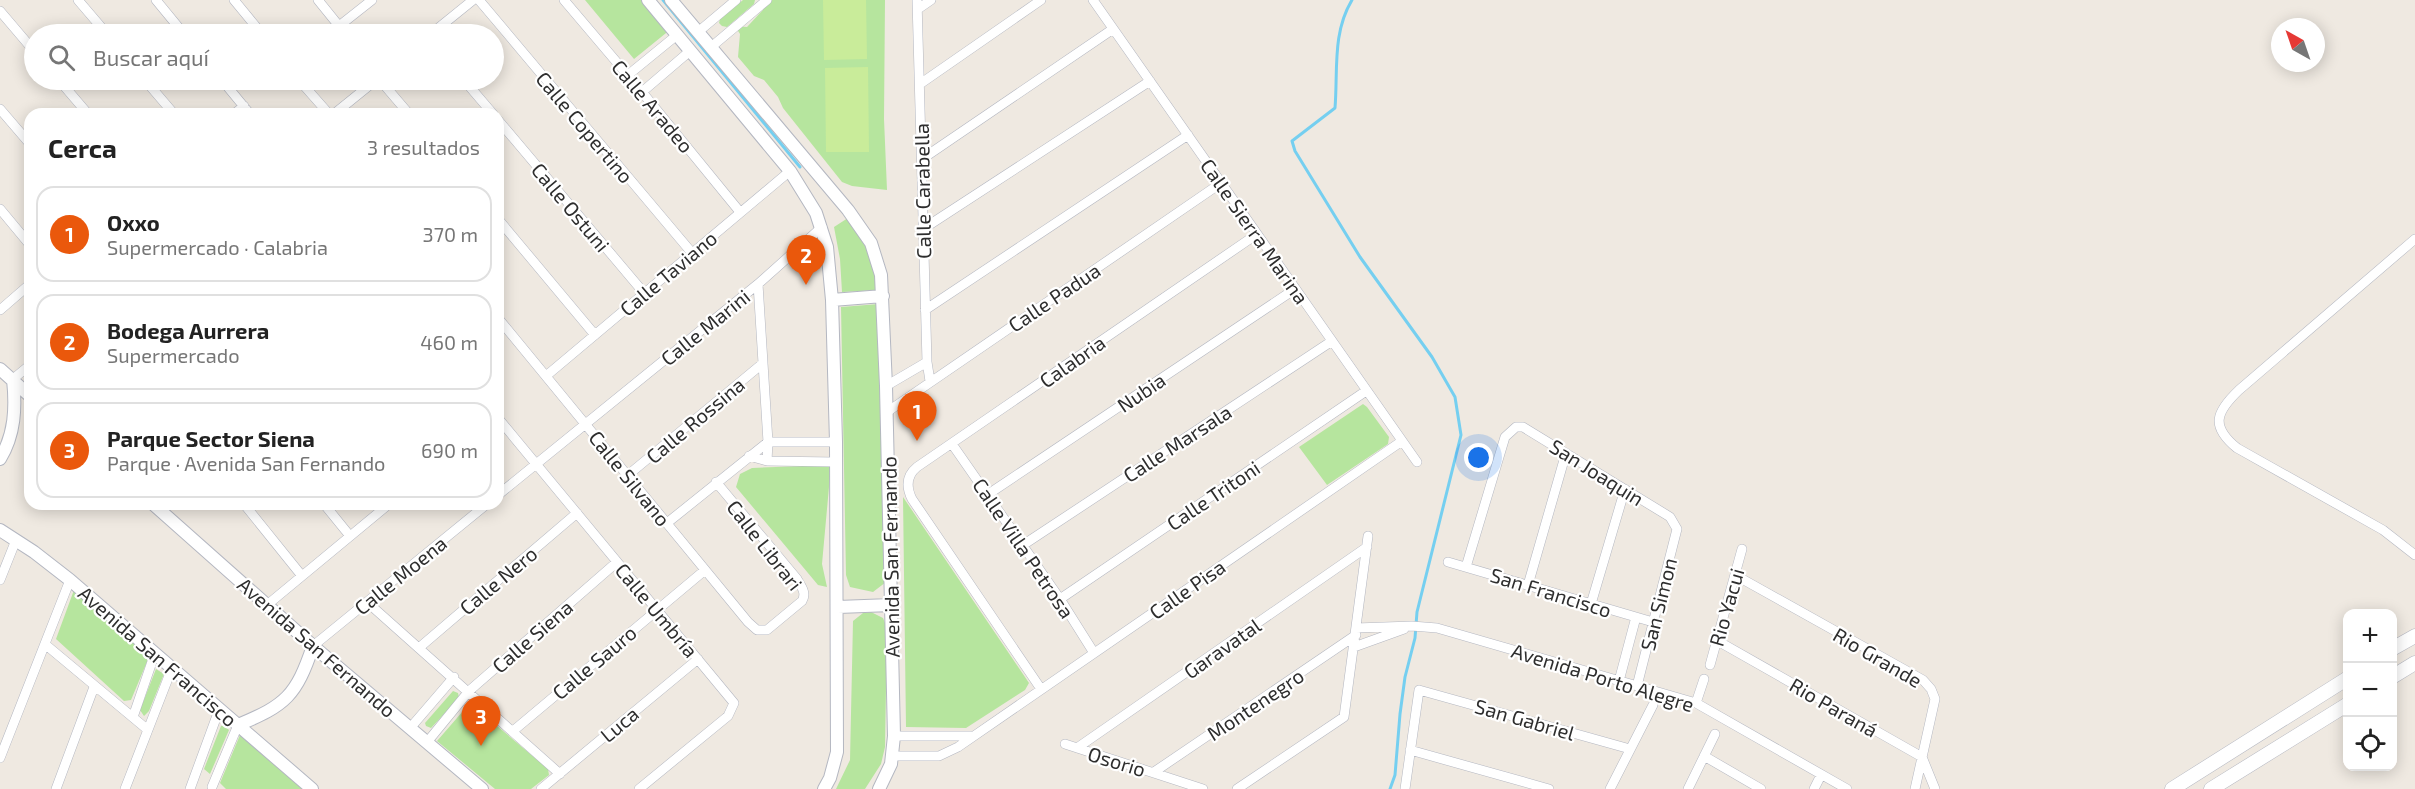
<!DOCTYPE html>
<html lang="es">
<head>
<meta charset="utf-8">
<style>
	:root { --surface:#fff; --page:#f2f2f2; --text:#222; --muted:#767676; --line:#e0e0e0; --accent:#ea580c }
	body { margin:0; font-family:"Exo 2",sans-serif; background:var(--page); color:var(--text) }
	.controls { position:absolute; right:18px; bottom:18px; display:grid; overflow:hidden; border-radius:12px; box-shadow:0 3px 15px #0003 }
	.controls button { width:54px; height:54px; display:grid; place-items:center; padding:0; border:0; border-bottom:2px solid var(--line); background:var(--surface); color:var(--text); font:30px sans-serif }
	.compass { position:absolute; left:2271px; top:18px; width:54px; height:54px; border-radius:50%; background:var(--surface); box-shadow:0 3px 15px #0003; rotate:320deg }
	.you { position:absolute; left:1479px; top:458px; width:21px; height:21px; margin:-15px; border:4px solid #fff; border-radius:50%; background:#1a73e8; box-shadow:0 0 0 9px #1a73e833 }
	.badge { display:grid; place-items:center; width:39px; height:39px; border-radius:50%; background:var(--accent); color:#fff; font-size:20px; font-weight:700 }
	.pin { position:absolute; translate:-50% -50px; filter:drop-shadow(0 2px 3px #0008) }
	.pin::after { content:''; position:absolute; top:32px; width:21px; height:18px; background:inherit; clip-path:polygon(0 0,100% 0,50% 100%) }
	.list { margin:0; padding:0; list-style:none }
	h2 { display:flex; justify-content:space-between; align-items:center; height:78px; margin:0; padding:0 24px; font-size:26px }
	h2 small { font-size:20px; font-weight:400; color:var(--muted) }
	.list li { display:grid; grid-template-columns:39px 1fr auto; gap:18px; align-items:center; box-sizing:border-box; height:96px; margin:0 12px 12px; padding:0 12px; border:2px solid var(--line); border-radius:18px }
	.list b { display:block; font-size:22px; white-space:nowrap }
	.list p { margin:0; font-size:20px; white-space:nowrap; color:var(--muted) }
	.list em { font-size:20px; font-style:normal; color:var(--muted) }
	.icon { flex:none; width:33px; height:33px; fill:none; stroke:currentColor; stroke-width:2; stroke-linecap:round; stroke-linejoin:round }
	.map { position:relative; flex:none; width:2415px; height:789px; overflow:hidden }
	.search { position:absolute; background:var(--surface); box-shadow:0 3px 15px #0003; left:24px; top:24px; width:480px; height:66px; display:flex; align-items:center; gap:15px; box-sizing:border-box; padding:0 21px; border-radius:33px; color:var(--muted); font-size:22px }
	.panel { position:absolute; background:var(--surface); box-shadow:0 3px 15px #0003; left:24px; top:108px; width:480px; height:402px; border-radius:18px }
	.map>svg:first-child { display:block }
	.grass { fill:#b6e59e }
	.pitch { fill:#c9ec9a }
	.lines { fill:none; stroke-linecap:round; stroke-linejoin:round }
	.stream { stroke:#75cff0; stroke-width:3 }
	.minor-casing { stroke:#b4b7c1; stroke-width:10 }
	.tertiary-casing { stroke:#b4b7c1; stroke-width:14 }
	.secondary-casing { stroke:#b4b7c1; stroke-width:15 }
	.minor { stroke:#fff; stroke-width:9 }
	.tertiary { stroke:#fff; stroke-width:12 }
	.secondary { stroke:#fff; stroke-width:14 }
	.labels { text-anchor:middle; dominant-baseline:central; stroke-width:4.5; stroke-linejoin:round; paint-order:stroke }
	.street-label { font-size:20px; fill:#2e2e2e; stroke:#fff }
</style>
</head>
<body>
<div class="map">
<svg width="2415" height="789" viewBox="0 0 2415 789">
	<rect width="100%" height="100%" fill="#efe9e1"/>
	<path class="grass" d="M585,0h61l25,29 -37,30z
		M743,0h12l-1,4 -27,23 -5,-1 -3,-3 1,-4z
		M772,0h113l-1,119 3,71 -35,-4 -10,-4 -59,-74 -5,-11 -14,-17 -10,-4 -16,-19 2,-23 -5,-8 12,1z
		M851,216l11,13 17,61 -37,2 -2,-33 -6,-32z
		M879,304l7,278 -13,10 -23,-5 -4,-12 -5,-268z
		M1363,404l4,3 22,30 -1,7 -61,41 -28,-38z
		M831,465l-9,99 5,23 -9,-2 -82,-98 4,-13 12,-6z
		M903,497l126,186 -4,7 -59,38 -60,-1z
		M74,590l74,63 1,4 -18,43 -7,1 -68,-62z
		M871,612l12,6 4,10 -2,119 -4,17 -16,25h-29l14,-29 3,-139 10,-8z
		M156,669l8,5 -15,37 -5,5 -4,-6z
		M453,691l5,2 1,5 -28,30 -5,-2 -1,-3z
		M470,703l78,66 1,6 -18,14h-36l-58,-48z
		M224,725l5,5 -19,44 -6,-5 17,-43z
		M240,735l65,54h-79l-6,-6z"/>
	<path class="pitch" d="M823,0h43l1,59 -43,1z
		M868,67l1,85h-43l-1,-84z"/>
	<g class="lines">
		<path class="stream" d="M663,0l137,167
			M1352,0c-20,33 -14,71 -17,108l-43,33 3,10 65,106 72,100 23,40 6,38 -44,177 -2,26 -10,39 -5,37 -5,61 -5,14"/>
		<defs>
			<path id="minor" d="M78,0l29,34
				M156,0l28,34
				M234,0l28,34
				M318,0l21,26
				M479,0l213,253
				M564,0l78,92 98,120
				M917,0l10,362 3,19
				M1093,0l324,462
				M918,9l13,-9
				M0,11l34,40
				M698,32l38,-32
				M329,34l43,-34
				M431,34l42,-34
				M710,48l57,-48
				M628,75l49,-40
				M59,80l29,34
				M145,80l29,34
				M222,80l28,34
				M299,80l30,34
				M380,80l29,34
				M464,80l29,34
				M920,84l121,-84
				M642,92l48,-41
				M0,109l30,35
				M234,114l10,-8
				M334,114l42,-34
				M498,120l146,173
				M922,159l191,-130
				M0,209l30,36
				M498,219l97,116
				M923,229l227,-148
				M2415,239l-176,151c-23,22 -29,36 -2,58l146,82 32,25
				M758,284l10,158 -1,19
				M0,310l30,-26
				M925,310l263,-175
				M498,318l250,304 9,8h10l35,-29c5,-8 -1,-15 -5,-22l-81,-97
				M546,376l244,-205
				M13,379l17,-14
				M886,386l41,-24
				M887,412l334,-229
				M498,418l236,285 -6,13 -89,73
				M952,444l108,155 34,54
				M749,456l18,5 68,1
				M628,475l134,-111
				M498,495l260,-211 64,-57
				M987,495l308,-206
				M244,504l58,72
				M324,504l26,32
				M667,523l101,-81h68
				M1023,545l309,-204
				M1448,562l205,60
				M1466,567l39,-130 11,-10h7l147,90 7,12 -40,157
				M1735,575l188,105 8,9 4,10 -20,90
				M0,580l16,-40
				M1528,585l38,-132
				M1060,599l306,-208
				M367,602l193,172
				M1591,604l34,-115
				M267,605l122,-101
				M1356,628l56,-2 25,2 259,75 151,86
				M1716,640l206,117 13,32
				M46,645l102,85
				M313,646l174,-142
				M420,647l157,-134
				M1354,647l50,-18
				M1710,665l32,-116
				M1619,681l17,-64
				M1041,689l-129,-190c-6,-12 -6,-23 5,-32l340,-233
				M1696,703l8,-24
				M133,717l22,-64
				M411,727l43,-50
				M513,731l192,-161
				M894,736h77
				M428,741l41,-50 148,-129
				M1065,744l138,45
				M1077,748l290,-201
				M1410,750l139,39
				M892,756h47l19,-9 444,-306
				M1704,756l57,33
				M0,758l70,-178
				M1154,772l202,-137
				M212,787l26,-62
				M56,789l38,-102
				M125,789l47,-121
				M190,789l29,-79
				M541,789l157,-130
				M1237,789l107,-72 24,-181
				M1405,789l14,-99 211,59
				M1610,789l43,-84
				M1688,789l27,-55
				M1814,789l7,-14"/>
			<path id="tertiary" d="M648,0l142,171 26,42 11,34 5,53 4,142 1,310 -7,26 -6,11
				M671,0l177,210 23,33 10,32 5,111 8,350 -3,28 -12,25
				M832,300l51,-4
				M0,369l30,27
				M0,459c15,-25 16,-51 13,-80
				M153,504l160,142 169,143
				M0,530l34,22 36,28 242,209
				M838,607l53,-2
				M238,725c48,-20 58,-29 75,-79"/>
			<path id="secondary" d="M2392,649l23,-13
				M2392,677l23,-14
				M2172,789l176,-111
				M2211,789l137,-85"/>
		</defs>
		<use href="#minor" class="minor-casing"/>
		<use href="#tertiary" class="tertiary-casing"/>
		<use href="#secondary" class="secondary-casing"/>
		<use href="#minor" class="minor"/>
		<use href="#tertiary" class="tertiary"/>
		<use href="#secondary" class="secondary"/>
	</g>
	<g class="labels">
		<g class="street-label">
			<text transform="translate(653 106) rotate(50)">Calle Aradeo</text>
			<text transform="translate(585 127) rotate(50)">Calle Copertino</text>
			<text transform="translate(922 191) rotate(-91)">Calle Carabella</text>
			<text transform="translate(571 207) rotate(50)">Calle Ostuni</text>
			<text transform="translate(1255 231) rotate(55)">Calle Sierra Marina</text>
			<text transform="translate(668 273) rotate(-40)">Calle Taviano</text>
			<text transform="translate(1054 297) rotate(-34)">Calle Padua</text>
			<text transform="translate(705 327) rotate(-39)">Calle Marini</text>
			<text transform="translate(1072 361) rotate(-35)">Calabria</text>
			<text transform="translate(1141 392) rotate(-34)">Nubia</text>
			<text transform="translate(695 420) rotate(-40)">Calle Rossina</text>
			<text transform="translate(1177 443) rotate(-33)">Calle Marsala</text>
			<text transform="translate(1597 472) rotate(32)">San Joaquin</text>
			<text transform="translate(630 478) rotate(51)">Calle Silvano</text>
			<text transform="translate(1213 495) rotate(-34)">Calle Tritoni</text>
			<text transform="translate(765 545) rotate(52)">Calle Librari</text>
			<text transform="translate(1024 548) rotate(56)">Calle Villa Petrosa</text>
			<text transform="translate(890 557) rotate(-91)">Avenida San Fernando</text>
			<text transform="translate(400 575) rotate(-39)">Calle Moena</text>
			<text transform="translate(498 580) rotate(-40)">Calle Nero</text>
			<text transform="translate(1187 589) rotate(-35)">Calle Pisa</text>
			<text transform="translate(1551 592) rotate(17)">San Francisco</text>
			<text transform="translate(1658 604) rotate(-76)">San Simon</text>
			<text transform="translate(1726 607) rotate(-74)">Rio Yacui</text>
			<text transform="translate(657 610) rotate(50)">Calle Umbría</text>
			<text transform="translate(532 636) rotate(-41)">Calle Siena</text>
			<text transform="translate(317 647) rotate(41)">Avenida San Fernando</text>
			<text transform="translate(1222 648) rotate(-35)">Garavatal</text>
			<text transform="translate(158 656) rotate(41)">Avenida San Francisco</text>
			<text transform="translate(1878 657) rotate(30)">Rio Grande</text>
			<text transform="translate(594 662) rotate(-40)">Calle Sauro</text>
			<text transform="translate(1603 677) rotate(17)">Avenida Porto Alegre</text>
			<text transform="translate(1255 704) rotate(-34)">Montenegro</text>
			<text transform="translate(1834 707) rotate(30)">Rio Paraná</text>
			<text transform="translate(1525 719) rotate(16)">San Gabriel</text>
			<text transform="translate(619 724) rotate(-40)">Luca</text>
			<text transform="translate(1117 761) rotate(17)">Osorio</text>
		</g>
	</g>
</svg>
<div class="controls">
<button>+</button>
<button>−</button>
<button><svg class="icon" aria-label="locate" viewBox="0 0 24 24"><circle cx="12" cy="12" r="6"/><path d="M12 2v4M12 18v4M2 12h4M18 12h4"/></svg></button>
</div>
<svg class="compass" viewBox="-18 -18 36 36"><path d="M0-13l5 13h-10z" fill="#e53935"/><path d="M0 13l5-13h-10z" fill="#767676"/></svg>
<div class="you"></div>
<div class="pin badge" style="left:917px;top:441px">1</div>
<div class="pin badge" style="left:806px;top:285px">2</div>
<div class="pin badge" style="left:481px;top:746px">3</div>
<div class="search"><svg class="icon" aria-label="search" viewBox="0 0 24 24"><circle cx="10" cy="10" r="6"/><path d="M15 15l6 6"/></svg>Buscar aquí</div>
<section class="panel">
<h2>Cerca<small>3 resultados</small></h2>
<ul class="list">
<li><span class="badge">1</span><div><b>Oxxo</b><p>Supermercado · Calabria</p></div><em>370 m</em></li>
<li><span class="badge">2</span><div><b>Bodega Aurrera</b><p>Supermercado</p></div><em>460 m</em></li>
<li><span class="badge">3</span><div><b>Parque Sector Siena</b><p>Parque · Avenida San Fernando</p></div><em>690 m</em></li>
</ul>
</section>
</div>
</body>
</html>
